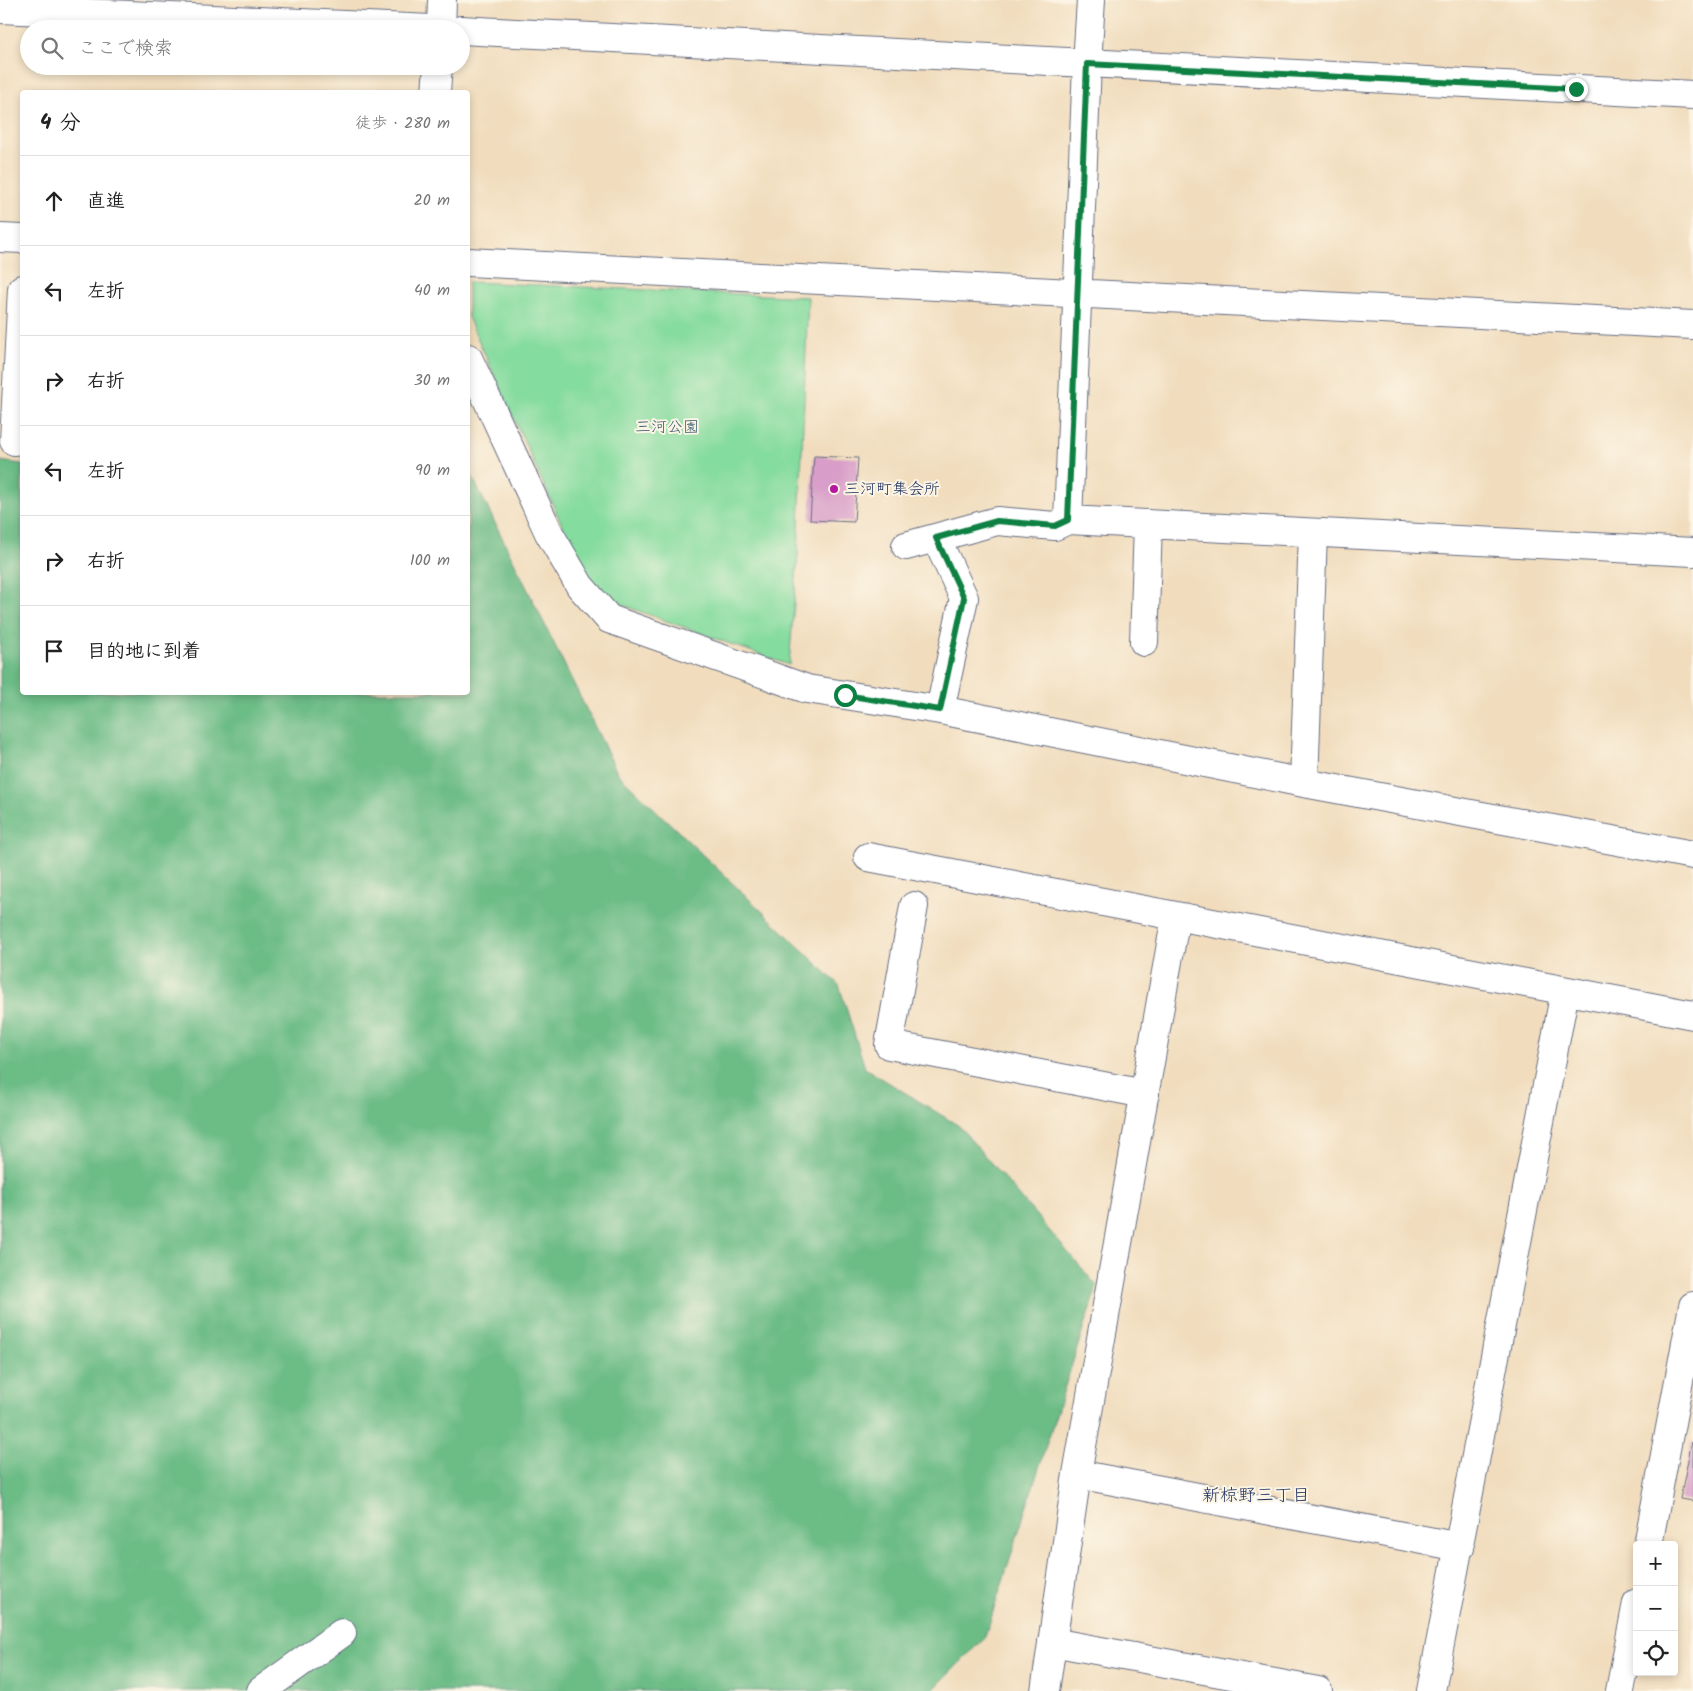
<!DOCTYPE html>
<html lang="ja">
<head>
<meta charset="utf-8">
<style>
	:root { --surface:#fff; --page:#f6f6f6; --text:#222; --muted:#767676; --line:#e0e0e0 }
	body { margin:0; font-family:Kalam,"Klee One",sans-serif; background:var(--page); color:var(--text) }
	.controls { position:absolute; right:15px; bottom:15px; display:grid; overflow:hidden; border-radius:5px; box-shadow:0 2px 8px #0003 }
	.controls button { width:45px; height:45px; display:grid; place-items:center; padding:0; border:0; border-bottom:1px solid var(--line); background:var(--surface); color:var(--text); font:25px sans-serif }
	.stop { position:absolute; width:15px; height:15px; margin:-11px; border:4px solid #0b8043; border-radius:50%; background:#fff }
	.stop.end { background:#0b8043; border-color:#fff; box-shadow:0 1px 5px #0008 }
	.list { margin:0; padding:0; list-style:none }
	h2 { display:flex; justify-content:space-between; align-items:center; height:65px; margin:0; padding:0 20px; font-size:21px }
	h2 small { font-size:16px; font-weight:400; color:var(--muted) }
	.list li { display:grid; grid-template-columns:32px 1fr auto; gap:15px; align-items:center; box-sizing:border-box; height:90px; padding:0 20px; border-top:1px solid var(--line) }
	.list b { display:block; font-size:19px; white-space:nowrap }
	.list em { font-size:16px; font-style:normal; color:var(--muted) }
	.icon { flex:none; width:28px; height:28px; fill:none; stroke:currentColor; stroke-width:2; stroke-linecap:round; stroke-linejoin:round }
	.map { position:relative; flex:none; width:1693px; height:1691px; overflow:hidden }
	.search { position:absolute; background:var(--surface); box-shadow:0 2px 8px #0003; left:20px; top:20px; width:450px; height:55px; display:flex; align-items:center; gap:12px; box-sizing:border-box; padding:0 18px; border-radius:28px; color:var(--muted); font-size:19px }
	.panel { position:absolute; background:var(--surface); box-shadow:0 2px 8px #0003; left:20px; top:90px; width:450px; height:605px; border-radius:5px }
	.map>svg:first-child { display:block }
	.green { fill:#85dc9f; stroke:#50867e }
	.forest { fill:#6cbc86; stroke:#447672 }
	.building { fill:#d89dc8 }
	.lines { fill:none; stroke-linecap:round; stroke-linejoin:round }
	.minor-casing { stroke:#666c80; stroke-width:30 }
	.tertiary-casing { stroke:#666c80; stroke-width:30 }
	.minor { stroke:#fff; stroke-width:28 }
	.tertiary { stroke:#fff; stroke-width:28 }
	.route { stroke:#0b8043; stroke-width:6 }
	.poi-dot { fill:#b5179e; stroke:#fcf5e5; stroke-width:2 }
	.labels { text-anchor:middle; dominant-baseline:central; stroke-width:4; stroke-linejoin:round; paint-order:stroke }
	.park-label { font-size:16px; fill:#365a6e; stroke:#fcf5e5 }
	.poi-label { font-size:16px; fill:#1b2f5e; stroke:#fcf5e5; text-anchor:start }
	.neighbourhood-label { font-size:18px; fill:#1b2f5e; stroke:#fcf5e5 }
</style>
</head>
<body>
<div class="map">
<svg width="1693" height="1691" viewBox="0 0 1693 1691">
	<rect width="100%" height="100%" fill="#fcf5e5"/>
	<filter id="ink" filterUnits="userSpaceOnUse"><feTurbulence type="fractalNoise" baseFrequency=".02" numOctaves="2"/><feDisplacementMap in="SourceGraphic" scale="10" xChannelSelector="R" yChannelSelector="G"/><feConvolveMatrix kernelMatrix="1 2 1 2 8 2 1 2 1" color-interpolation-filters="sRGB"/></filter>
	<filter id="wash" filterUnits="userSpaceOnUse"><feTurbulence type="fractalNoise" baseFrequency=".0096" numOctaves="4" result="noise"/><feDisplacementMap in="SourceGraphic" scale="20" xChannelSelector="R" yChannelSelector="G"/><feGaussianBlur stdDeviation="1.12" result="paint"/><feColorMatrix in="noise" values="0 0 0 0 0 0 0 0 0 0 0 0 0 0 0 0 0 1.4 0 .05"/><feComposite in="paint" operator="in"/></filter>
	<g filter="url(#wash)">
		<rect width="100%" height="100%" fill="#f1ddbe"/>
		<path class="green" d="M468,282l340,15 -10,256 -9,112 -164,-59 -39,-28 -118,-261z"/>
		<path class="forest" d="M0,461l22,3v228h446v-224l150,306 221,211 26,83 94,58 138,160 -112,351 -53,54h-932z"/>
		<g id="blocks">
			<path class="building" d="M814,456l44,2 -4,64 -44,-2z
				M1692,1441h1v60l-13,-2z"/>
		</g>
	</g>
	<g filter="url(#ink)">
		<use href="#blocks" fill-opacity="0" stroke="#666c80" stroke-width="1"/>
		<g class="lines">
			<defs>
				<path id="minor" d="M1091,0l-4,64 -19,456 625,32
					M441,29l1,-29
					M436,92l2,-26
					M0,238l22,1
					M468,262l1225,63
					M468,358l81,175 31,53 29,33 198,70 133,21 364,73 389,72
					M14,441l8,-152
					M936,538l28,60 -24,112
					M906,546l91,-25 58,5 13,-6
					M1144,642l4,-118
					M1304,783l9,-250
					M868,857l825,158
					M914,906l-25,139 256,49
					M1077,1474l383,73
					M261,1691l81,-58
					M1045,1691l32,-217 99,-558
					M1431,1691l134,-700"/>
				<path id="tertiary" d="M0,9l431,20
					M461,30l1232,65
					M1648,1545l45,-239
					M1052,1642l266,49
					M1620,1691l17,-88"/>
			</defs>
			<use href="#minor" class="minor-casing"/>
			<use href="#tertiary" class="tertiary-casing"/>
			<use href="#minor" class="minor"/>
			<use href="#tertiary" class="tertiary"/>
		</g>
	</g>
	<g class="lines" filter="url(#ink)">
		<path class="route" d="M845,695l95,15 24,-112 -28,-60 61,-17 58,5 13,-6 19,-456 489,25"/>
	</g>
	<circle class="poi-dot" cx="834" cy="489" r="5"/>
	<g class="labels">
		<g class="park-label">
			<text x="667" y="427">三河公園</text>
		</g>
		<g class="poi-label">
			<text x="844" y="489">三河町集会所</text>
		</g>
		<g class="neighbourhood-label">
			<text x="1256" y="1496">新椋野三丁目</text>
		</g>
	</g>
</svg>
<div class="controls">
<button>+</button>
<button>−</button>
<button><svg class="icon" aria-label="locate" viewBox="0 0 24 24"><circle cx="12" cy="12" r="6"/><path d="M12 2v4M12 18v4M2 12h4M18 12h4"/></svg></button>
</div>
<div class="stop" style="left:845px;top:695px"></div>
<div class="stop end" style="left:1576px;top:89px"></div>
<div class="search"><svg class="icon" aria-label="search" viewBox="0 0 24 24"><circle cx="10" cy="10" r="6"/><path d="M15 15l6 6"/></svg>ここで検索</div>
<section class="panel">
<h2>4 分<small>徒歩 · 280 m</small></h2>
<ul class="list">
<li><svg class="icon" aria-label="ahead" viewBox="0 0 24 24"><path d="M12 20V5M6 11l6-6 6 6"/></svg><div><b>直進</b></div><em>20 m</em></li>
<li><svg class="icon" aria-label="left" viewBox="0 0 24 24"><path d="M17 20v-9H6M10 6l-5 5 5 5"/></svg><div><b>左折</b></div><em>40 m</em></li>
<li><svg class="icon" aria-label="right" viewBox="0 0 24 24"><path d="M7 20v-9h11M14 6l5 5-5 5"/></svg><div><b>右折</b></div><em>30 m</em></li>
<li><svg class="icon" aria-label="left" viewBox="0 0 24 24"><path d="M17 20v-9H6M10 6l-5 5 5 5"/></svg><div><b>左折</b></div><em>90 m</em></li>
<li><svg class="icon" aria-label="right" viewBox="0 0 24 24"><path d="M7 20v-9h11M14 6l5 5-5 5"/></svg><div><b>右折</b></div><em>100 m</em></li>
<li><svg class="icon" aria-label="arrive" viewBox="0 0 24 24"><path d="M6 21V4h12l-3 4 3 4H6"/></svg><div><b>目的地に到着</b></div></li>
</ul>
</section>
</div>
</body>
</html>
